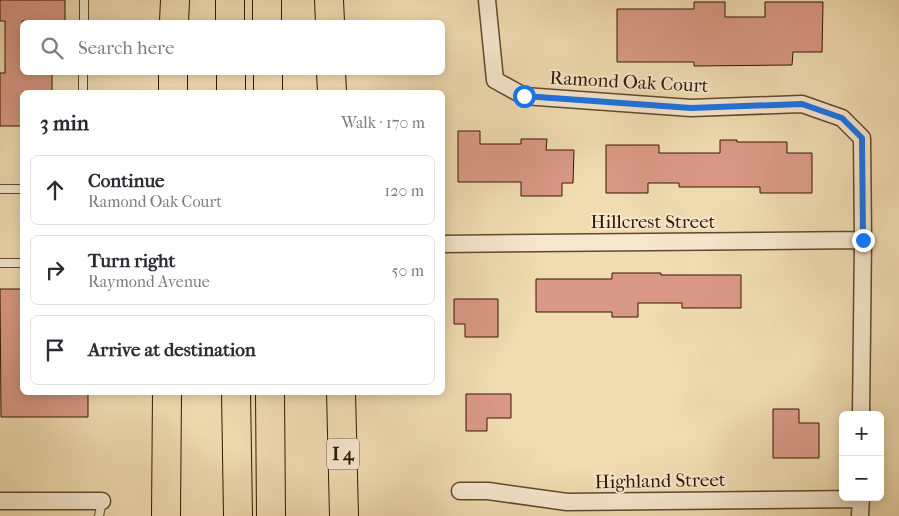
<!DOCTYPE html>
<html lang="en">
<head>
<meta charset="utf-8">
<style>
	:root { --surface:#fff; --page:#f7f7f7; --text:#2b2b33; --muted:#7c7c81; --line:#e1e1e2 }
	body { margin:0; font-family:"IM FELL French Canon",serif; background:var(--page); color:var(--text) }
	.controls { position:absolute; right:15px; bottom:15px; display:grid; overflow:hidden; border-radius:8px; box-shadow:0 2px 12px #0003 }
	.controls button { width:45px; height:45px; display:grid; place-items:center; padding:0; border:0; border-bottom:1px solid var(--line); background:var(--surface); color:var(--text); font:25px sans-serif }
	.stop { position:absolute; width:15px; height:15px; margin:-11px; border:4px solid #1a73e8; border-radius:50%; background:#fff }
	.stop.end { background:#1a73e8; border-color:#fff; box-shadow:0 1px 5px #0008 }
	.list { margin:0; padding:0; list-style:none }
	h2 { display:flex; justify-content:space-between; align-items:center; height:65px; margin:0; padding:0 20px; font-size:21px }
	h2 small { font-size:16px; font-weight:400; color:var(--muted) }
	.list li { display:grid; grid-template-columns:32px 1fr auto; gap:15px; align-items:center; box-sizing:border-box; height:70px; margin:0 10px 10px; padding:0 10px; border:1px solid var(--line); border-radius:8px }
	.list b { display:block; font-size:19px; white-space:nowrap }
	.list p { margin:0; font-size:16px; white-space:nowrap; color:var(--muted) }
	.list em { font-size:16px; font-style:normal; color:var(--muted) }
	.icon { flex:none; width:28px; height:28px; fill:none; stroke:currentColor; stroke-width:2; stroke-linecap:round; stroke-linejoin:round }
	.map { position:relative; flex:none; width:899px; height:516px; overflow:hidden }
	.search { position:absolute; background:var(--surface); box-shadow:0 2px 12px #0003; left:20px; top:20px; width:425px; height:55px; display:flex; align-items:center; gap:12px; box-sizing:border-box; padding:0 18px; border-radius:8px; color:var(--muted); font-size:19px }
	.panel { position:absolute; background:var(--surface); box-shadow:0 2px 12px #0003; left:20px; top:90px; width:425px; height:305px; border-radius:8px }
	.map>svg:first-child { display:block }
	.building { fill:#da9987; stroke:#321600 }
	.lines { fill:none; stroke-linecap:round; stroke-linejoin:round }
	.service-casing { stroke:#62482c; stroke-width:10 }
	.minor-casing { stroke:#62482c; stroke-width:19 }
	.motorway-casing { stroke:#321600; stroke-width:30 }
	.service { stroke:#f6e8cd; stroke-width:8 }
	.minor { stroke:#f6e8cd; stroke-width:16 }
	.motorway { stroke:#f1dcb2; stroke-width:28 }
	.route { stroke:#1a73e8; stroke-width:6 }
	.labels { text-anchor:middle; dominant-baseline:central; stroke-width:4; stroke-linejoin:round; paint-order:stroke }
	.shield { fill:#f6e8cd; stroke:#6d553e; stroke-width:1 }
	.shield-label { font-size:18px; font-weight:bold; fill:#321600 }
	.street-label { font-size:19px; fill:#321600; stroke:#f6e8cd }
</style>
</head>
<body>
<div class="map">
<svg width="899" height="516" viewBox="0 0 899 516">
	<rect width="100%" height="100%" fill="#f1dcb2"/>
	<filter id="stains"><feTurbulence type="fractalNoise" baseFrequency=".004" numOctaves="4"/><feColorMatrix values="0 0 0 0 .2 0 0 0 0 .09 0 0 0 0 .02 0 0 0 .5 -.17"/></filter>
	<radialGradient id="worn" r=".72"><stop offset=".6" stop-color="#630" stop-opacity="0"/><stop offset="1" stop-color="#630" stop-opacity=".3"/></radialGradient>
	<path class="building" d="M0,0h65v21h-43v51h30v20h-30v34h-22v-53h5v-52h-5z
		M694,2h31v15h40v-15h58l-1,50h-29l-1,13 -98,1v-4h-77v-53h77z
		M458,131h22v13h41v-5h26l-1,11h28l-1,33h-11v13h-41v-14h-63z
		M720,140h17v2h50v11h25v40h-52v-6h-81v-4h-31v10h-42v-48h53v8h61z
		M612,273h49v2h80v33h-59v-5h-44v14h-26v-5h-76v-33h76z
		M0,289h22v103h66v25h-87z
		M454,299h44v38h-33v-13h-11z
		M466,394h45v24h-24v13h-21z
		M773,409h26v14h20v35h-46z"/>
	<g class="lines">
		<defs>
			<path id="service" d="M84,22v-22
				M83,92v-20
				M0,189h22
				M0,263h22
				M99,516l3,-15"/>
			<path id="minor" d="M487,0l8,80 29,16 167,12 111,-4 40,14 20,20 1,102 -2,175
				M442,244l421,-4
				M460,491h28l79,11 294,-3
				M0,501h102
				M860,516l1,-19"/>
			<path id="motorway" d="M230,0v22
				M267,0v22
				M329,0l1,22
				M174,22l1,-22
				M231,72v20
				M268,72v20
				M331,72l1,20
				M173,92v-20
				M236,392l2,124
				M270,392l1,124
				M341,392l3,124
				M166,516l1,-124"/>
		</defs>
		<use href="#service" class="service-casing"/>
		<use href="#minor" class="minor-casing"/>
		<use href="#motorway" class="motorway-casing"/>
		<use href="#service" class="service"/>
		<use href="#minor" class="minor"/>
		<use href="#motorway" class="motorway"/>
	</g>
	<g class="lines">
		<path class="route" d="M524,96l167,12 111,-4 40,14 20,20 1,102"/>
	</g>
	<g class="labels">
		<rect class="shield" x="327" y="438.5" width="32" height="31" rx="4"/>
		<g class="shield-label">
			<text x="343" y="454">I 4</text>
		</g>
		<g class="street-label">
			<text transform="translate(629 82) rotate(3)">Ramond Oak Court</text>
			<text x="653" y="222">Hillcrest Street</text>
			<text transform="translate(660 481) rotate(-1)">Highland Street</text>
		</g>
	</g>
	<rect width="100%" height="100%" filter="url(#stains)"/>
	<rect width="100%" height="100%" fill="url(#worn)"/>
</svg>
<div class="controls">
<button>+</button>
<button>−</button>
</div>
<div class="stop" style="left:524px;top:96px"></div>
<div class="stop end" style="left:863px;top:240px"></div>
<div class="search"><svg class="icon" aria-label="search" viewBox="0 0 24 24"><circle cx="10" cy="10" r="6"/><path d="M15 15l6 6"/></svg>Search here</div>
<section class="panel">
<h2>3 min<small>Walk · 170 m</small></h2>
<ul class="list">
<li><svg class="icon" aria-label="ahead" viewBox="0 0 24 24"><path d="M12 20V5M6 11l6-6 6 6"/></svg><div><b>Continue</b><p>Ramond Oak Court</p></div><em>120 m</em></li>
<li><svg class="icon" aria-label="right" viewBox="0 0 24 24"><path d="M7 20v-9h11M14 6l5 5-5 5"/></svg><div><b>Turn right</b><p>Raymond Avenue</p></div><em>50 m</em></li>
<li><svg class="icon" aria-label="arrive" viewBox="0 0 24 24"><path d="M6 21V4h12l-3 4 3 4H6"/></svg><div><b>Arrive at destination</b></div></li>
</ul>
</section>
</div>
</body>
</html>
